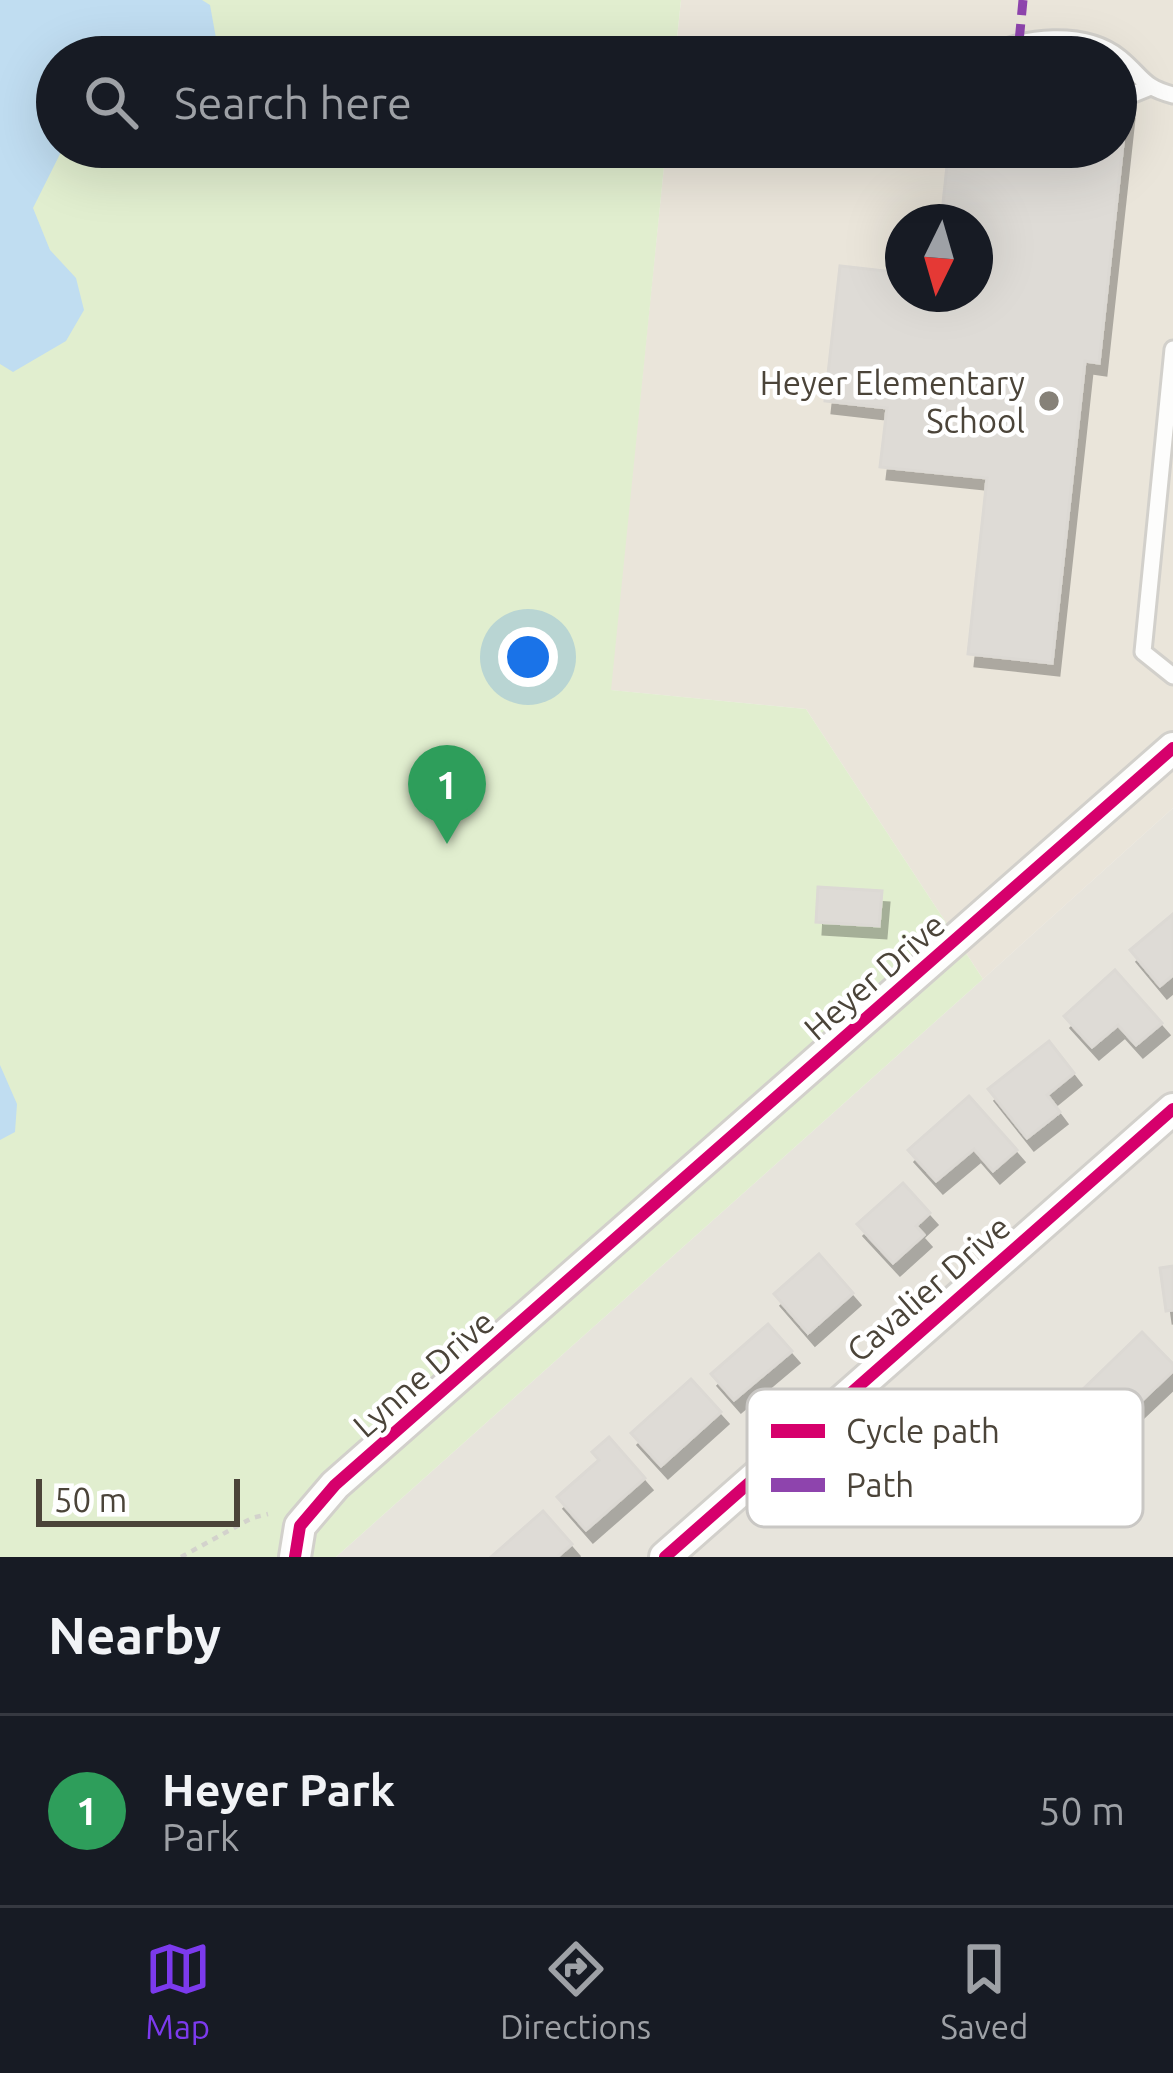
<!DOCTYPE html>
<html lang="en">
<head>
<meta charset="utf-8">
<style>
	:root { --surface:#171b24; --page:#242831; --text:#f1f3f6; --muted:#9ea1a6; --line:#363941; --accent:#7c3aed }
	body { margin:0; font-family:Ubuntu,sans-serif; background:var(--page); color:var(--text) }
	.compass { position:absolute; left:885px; top:204px; width:108px; height:108px; border-radius:50%; background:var(--surface); box-shadow:0 12px 48px #0002; rotate:185deg }
	.scale { position:absolute; left:36px; bottom:30px; width:204px; box-sizing:border-box; padding-left:12px; border:6px solid #4b4439; border-top:0; font-size:33px; line-height:42px; white-space:nowrap; color:#4b4439; -webkit-text-stroke:9px #fff; paint-order:stroke }
	.you { position:absolute; left:528px; top:657px; width:42px; height:42px; margin:-30px; border:9px solid #fff; border-radius:50%; background:#1a73e8; box-shadow:0 0 0 18px #1a73e833 }
	.badge { display:grid; place-items:center; width:78px; height:78px; border-radius:50%; background:var(--accent); color:#fff; font-size:39px; font-weight:700 }
	.pin { position:absolute; translate:-50% -99px; filter:drop-shadow(0 3px 6px #0008) }
	.pin::after { content:''; position:absolute; top:63px; width:42px; height:36px; background:inherit; clip-path:polygon(0 0,100% 0,50% 100%) }
	.list { margin:0; padding:0; list-style:none }
	h2 { display:flex; justify-content:space-between; align-items:center; height:156px; margin:0; padding:0 48px; font-size:51px }
	h2 small { font-size:39px; font-weight:400; color:var(--muted) }
	.list li { display:grid; grid-template-columns:78px 1fr auto; gap:36px; align-items:center; box-sizing:border-box; height:192px; padding:0 48px; border-top:3px solid var(--line) }
	.list b { display:block; font-size:45px; white-space:nowrap }
	.list p { margin:0; font-size:39px; white-space:nowrap; color:var(--muted) }
	.list em { font-size:39px; font-style:normal; color:var(--muted) }
	.icon { flex:none; width:66px; height:66px; fill:none; stroke:currentColor; stroke-width:2; stroke-linecap:round; stroke-linejoin:round }
	.map { position:relative; flex:none; width:1173px; height:1557px; overflow:hidden }
	.search { position:absolute; background:var(--surface); box-shadow:0 12px 48px #0002; left:36px; right:36px; top:36px; height:132px; display:flex; align-items:center; gap:30px; box-sizing:border-box; padding:0 42px; border-radius:66px; color:var(--muted); font-size:45px }
	.sheet { height:348px; background:var(--surface) }
	nav { display:flex; justify-content:space-around; align-items:center; box-sizing:border-box; height:168px; border-top:3px solid var(--line); background:var(--surface); font-size:33px; color:var(--muted) }
	nav a { display:grid; justify-items:center; gap:6px }
	nav .on { color:var(--accent) }
	.map>svg:first-child { display:block }
	.residential { fill:#e7e4dc }
	.education { fill:#eae5da; fill-rule:evenodd }
	.green { fill:#e1eecf }
	.water { fill:#c0ddf1 }
	.building { fill:#dedbd6; stroke:#dcd9d4; stroke-width:3; filter:url(#shadow) }
	.lines { fill:none; stroke-linecap:round; stroke-linejoin:round }
	.service-casing { stroke:#d2d0cb; stroke-width:21 }
	.minor-casing { stroke:#d2d0cb; stroke-width:36 }
	.path { stroke:#d3d2cc; stroke-width:4.5; stroke-dasharray:6 6; stroke-linecap:butt }
	.service { stroke:#fdfdfc; stroke-width:15 }
	.minor { stroke:#fdfdfc; stroke-width:30 }
	.quiet { stroke:#8e44ad; stroke-width:9; stroke-dasharray:18 9; stroke-linecap:butt }
	.cycleway-casing { stroke:#fff; stroke-width:20 }
	.cycleway { stroke:#d6006c; stroke-width:12 }
	.poi-dot { fill:#868178; stroke:#fff; stroke-width:4.5 }
	.labels { text-anchor:middle; dominant-baseline:central; stroke-width:9; stroke-linejoin:round; paint-order:stroke }
	.poi-label { font-size:33px; fill:#4b4439; stroke:#fff; text-anchor:end }
	.street-label { font-size:33px; fill:#4b4439; stroke:#fff }
	.key { fill:#fff; stroke:#c9c7c4; stroke-width:3 }
	.key-label { font-size:33px; fill:#4b4439 }
</style>
</head>
<body>
<div class="map">
<svg width="1173" height="1557" viewBox="0 0 1173 1557">
	<defs>
		<filter id="shadow"><feDropShadow dx="7" dy="12" stdDeviation="0" flood-color="#0004"/></filter>
	</defs>
	<rect width="100%" height="100%" fill="#f4f2ee"/>
	<path class="residential" d="M1173,808v749h-837l647,-578z"/>
	<path class="education" d="M681,0h492v808l-190,171 -177,-270 -196,-19 56,-543h450v-90h-441zM903,222h72v72h-72z"/>
	<path class="green" d="M0,0h681l-6,57h-618v90h609l-55,543 195,19 177,270 -647,578h-336z"/>
	<path class="water" d="M0,0h202l8,5 8,44 -3,8h-158v90h15l-10,3 -29,58 17,42 26,28 8,32 -18,31 -53,31 -13,-8z
		M0,1065l17,39 -2,28 -15,8z"/>
	<path class="building" d="M1116,106l11,1 -28,256 -14,-2 -33,302 -84,-9 19,-176 -107,-11 7,-59 -62,-7 15,-135 63,7v21h72v-72h-34l8,-75h167z
		M818,887l64,4 -3,35 -63,-4z
		M1173,914v61l-13,11 -30,-36z
		M1115,970l47,53 -26,22 -18,-20 -26,22 -28,-31z
		M1049,1041l25,32 -27,22 13,17 -33,26 -39,-49z
		M969,1096l48,54 -24,21 -19,-22 -38,32 -28,-31z
		M903,1183l27,30 -14,13 8,9 -31,28 -36,-39z
		M819,1254l34,39 -45,40 -34,-39z
		M1173,1266v44l-7,1 -6,-43z
		M768,1324l24,27 -58,49 -23,-26z
		M1142,1332l31,32v7l-56,53 -20,-20 -5,5 -15,-14z
		M691,1379l30,33 -60,54 -30,-33z
		M609,1437l36,41 -59,52 -29,-33 42,-37 -7,-8z
		M543,1511l29,33 -15,13h-66z"/>
	<g class="lines">
		<defs>
			<path id="service" d="M985,57c36,-22 101,-27 135,1 23,19 22,29 53,37
				M1116,101l32,-13
				M1173,349l-30,303 30,24"/>
			<path id="minor" d="M295,1557l5,-31 35,-41 838,-737
				M665,1557l508,-448"/>
		</defs>
		<use href="#service" class="service-casing"/>
		<use href="#minor" class="minor-casing"/>
		<path class="path" d="M181,1557l71,-39 16,-4"/>
		<use href="#service" class="service"/>
		<use href="#minor" class="minor"/>
		<path class="quiet" d="M1019,42l4,-42"/>
		<defs>
			<path id="cycleway" d="M295,1557l5,-31 35,-41 838,-737
				M665,1557l508,-448"/>
		</defs>
		<use href="#cycleway" class="cycleway-casing"/>
		<use href="#cycleway" class="cycleway"/>
	</g>
	<circle class="poi-dot" cx="1049" cy="401" r="12"/>
	<g class="labels">
		<g class="poi-label">
			<text x="1025" y="382">Heyer Elementary<tspan x="1025" dy="38">School</tspan></text>
		</g>
		<g class="street-label">
			<text transform="translate(874 976) rotate(-41)">Heyer Drive</text>
			<text transform="translate(928 1288) rotate(-41)">Cavalier Drive</text>
			<text transform="translate(423 1373) rotate(-41)">Lynne Drive</text>
		</g>
	</g>
	<rect x="747" y="1389" width="396" height="138" rx="18" class="key"/>
	<rect x="771" y="1424" width="54" height="14" fill="#d6006c"/>
	<rect x="771" y="1478" width="54" height="14" fill="#8e44ad"/>
	<g class="key-label">
		<text x="846" y="1443">Cycle path</text>
		<text x="846" y="1497">Path</text>
	</g>
</svg>
<svg class="compass" viewBox="-18 -18 36 36"><path d="M0-13l5 13h-10z" fill="#e53935"/><path d="M0 13l5-13h-10z" fill="#9ea1a6"/></svg>
<div class="scale">50 m</div>
<div class="you"></div>
<div class="pin badge" style="left:447px;top:844px;background:#2e9e5b">1</div>
<div class="search"><svg class="icon" aria-label="search" viewBox="0 0 24 24"><circle cx="10" cy="10" r="6"/><path d="M15 15l6 6"/></svg>Search here</div>
</div>
<section class="sheet">
<h2>Nearby<small></small></h2>
<ul class="list">
<li><span class="badge" style="background:#2e9e5b">1</span><div><b>Heyer Park</b><p>Park</p></div><em>50 m</em></li>
</ul>
</section>
<nav>
<a class="on"><svg class="icon" aria-label="map" viewBox="0 0 24 24"><path d="M3 6l6-2 6 2 6-2v14l-6 2-6-2-6 2zM9 4v14M15 6v14"/></svg>Map</a>
<a><svg class="icon" aria-label="directions" viewBox="0 0 24 24"><path d="M12 3l9 9-9 9-9-9zM9 14v-3h6M13 9l2 2-2 2"/></svg>Directions</a>
<a><svg class="icon" aria-label="saved" viewBox="0 0 24 24"><path d="M7 4h10v16l-5-4-5 4z"/></svg>Saved</a>
</nav>
</body>
</html>
